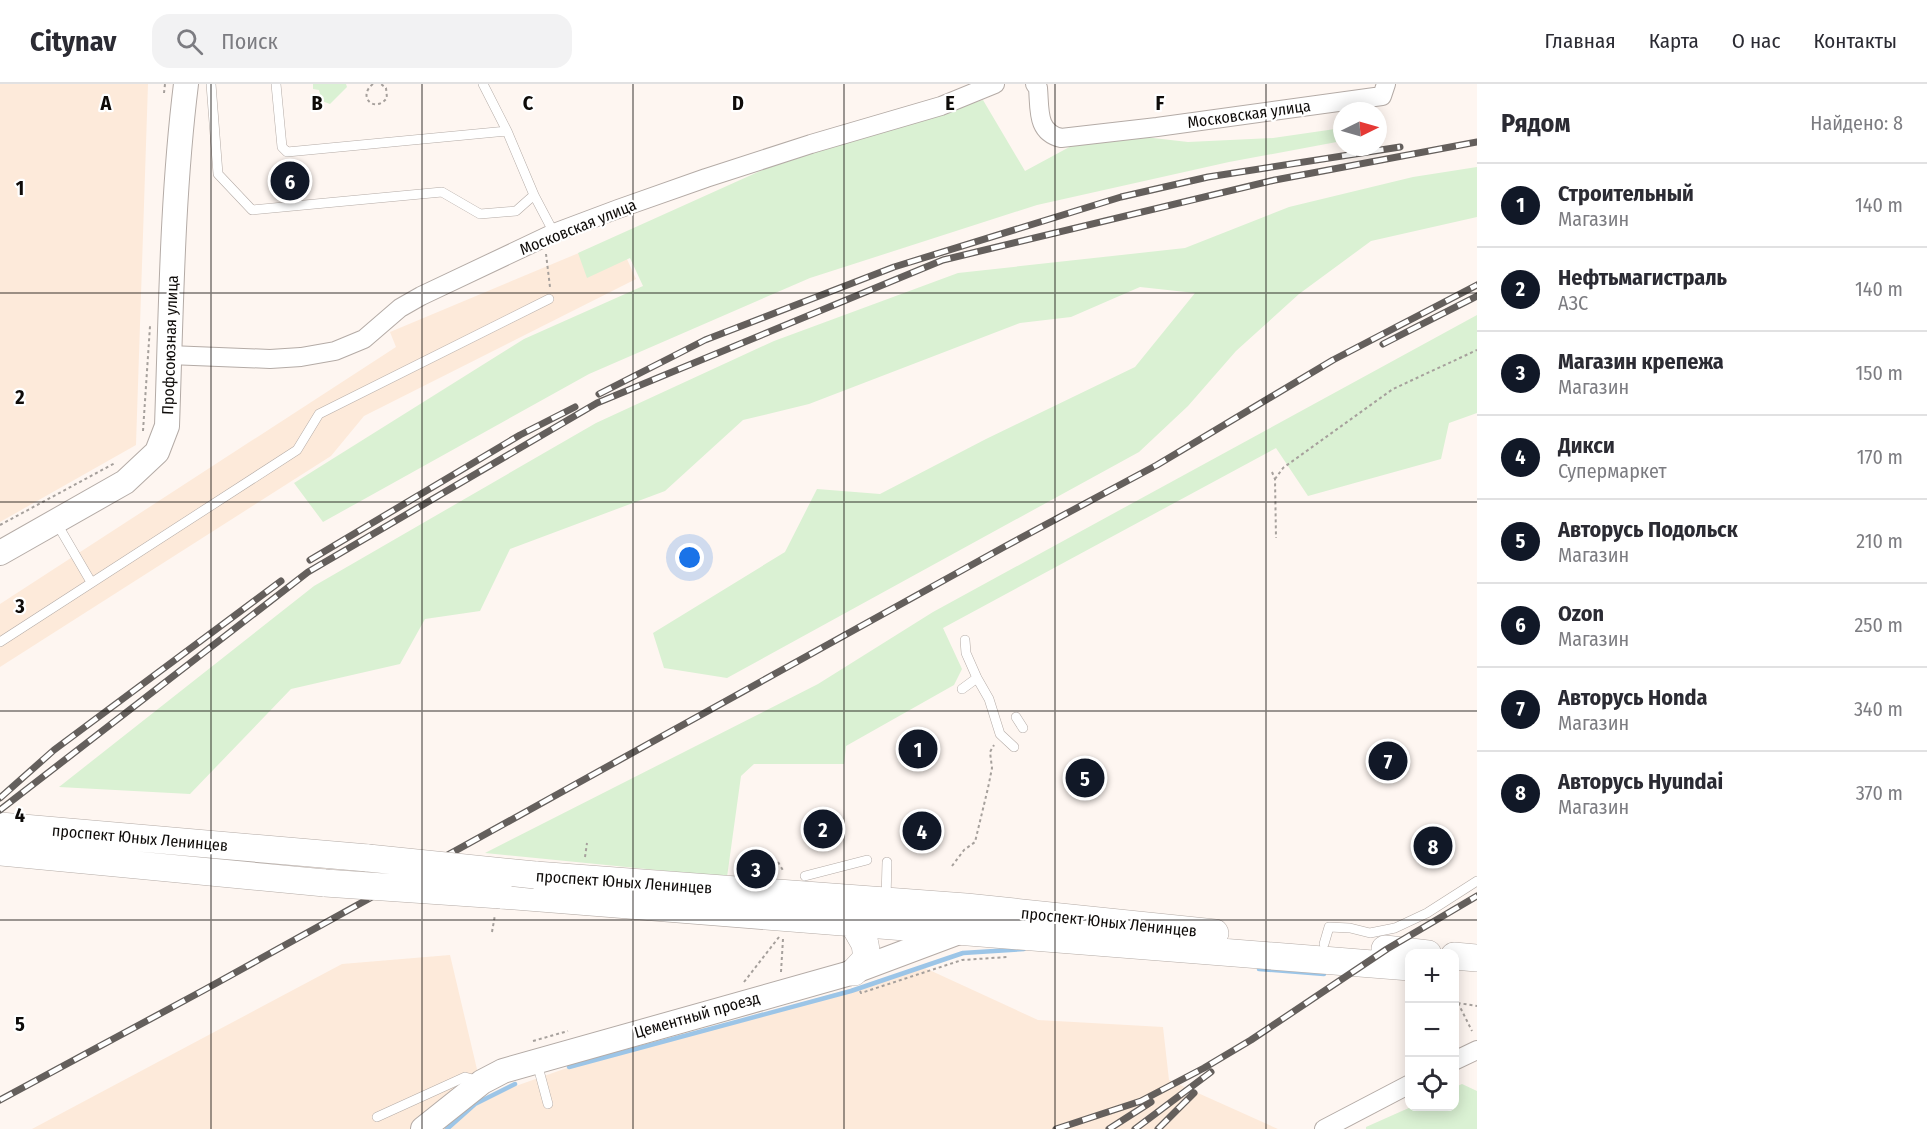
<!DOCTYPE html>
<html lang="ru">
<head>
<meta charset="utf-8">
<style>
	:root { --surface:#fff; --page:#f2f2f3; --text:#2b2b33; --muted:#7c7c81; --line:#e1e1e2; --accent:#111827 }
	body { margin:0; font-family:"Fira Sans Condensed",sans-serif; background:var(--page); color:var(--text) }
	.controls { position:absolute; right:18px; bottom:18px; display:grid; overflow:hidden; border-radius:12px; box-shadow:0 3px 15px #0003 }
	.controls button { width:54px; height:54px; display:grid; place-items:center; padding:0; border:0; border-bottom:2px solid var(--line); background:var(--surface); color:var(--text); font:30px sans-serif }
	.compass { position:absolute; left:1333px; top:18px; width:54px; height:54px; border-radius:50%; background:var(--surface); box-shadow:0 3px 15px #0003; rotate:85deg }
	.you { position:absolute; left:690px; top:474px; width:21px; height:21px; margin:-15px; border:4px solid #fff; border-radius:50%; background:#1a73e8; box-shadow:0 0 0 9px #1a73e833 }
	.badge { display:grid; place-items:center; width:39px; height:39px; border-radius:50%; background:var(--accent); color:#fff; font-size:20px; font-weight:700 }
	.pin { position:absolute; translate:-50% -50%; border:3px solid #fff; box-shadow:0 2px 6px #0006 }
	.list { margin:0; padding:0; list-style:none }
	h2 { display:flex; justify-content:space-between; align-items:center; height:78px; margin:0; padding:0 24px; font-size:26px }
	h2 small { font-size:20px; font-weight:400; color:var(--muted) }
	.list li { display:grid; grid-template-columns:39px 1fr auto; gap:18px; align-items:center; box-sizing:border-box; height:84px; padding:0 24px; border-top:2px solid var(--line) }
	.list b { display:block; font-size:22px; white-space:nowrap }
	.list p { margin:0; font-size:20px; white-space:nowrap; color:var(--muted) }
	.list em { font-size:20px; font-style:normal; color:var(--muted) }
	.icon { flex:none; width:33px; height:33px; fill:none; stroke:currentColor; stroke-width:2; stroke-linecap:round; stroke-linejoin:round }
	.map { position:relative; flex:none; width:1477px; height:1045px; overflow:hidden }
	header { display:flex; align-items:center; gap:36px; box-sizing:border-box; height:84px; padding:0 30px; background:var(--surface); border-bottom:2px solid var(--line) }
	header strong { font-size:28px }
	nav { display:flex; gap:33px; margin-inline-start:auto; font-size:21px }
	.search { width:420px; height:54px; background:var(--page); display:flex; align-items:center; gap:15px; box-sizing:border-box; padding:0 21px; border-radius:18px; color:var(--muted); font-size:22px }
	main { display:flex }
	aside { flex:1; background:var(--surface) }
	.map>svg:first-child { display:block }
	.industrial { fill:#fdeada }
	.green { fill:#daf1d3 }
	.lines { fill:none; stroke-linecap:round; stroke-linejoin:round }
	.stream { stroke:#9cc5e7; stroke-width:4.5 }
	.lane-casing { stroke:#b4aba6; stroke-width:10 }
	.street-casing { stroke:#b4aba6; stroke-width:20 }
	.secondary-casing { stroke:#b4aba6; stroke-width:26 }
	.primary-casing { stroke:#b4aba6; stroke-width:28 }
	.path { stroke:#a6a09c; stroke-width:2; stroke-dasharray:3 3; stroke-linecap:butt }
	.lane { stroke:#fff; stroke-width:9 }
	.street { stroke:#fff; stroke-width:18 }
	.secondary { stroke:#fff; stroke-width:24 }
	.primary { stroke:#fff; stroke-width:27 }
	.rail-casing { stroke:#645f5c; stroke-width:7 }
	.rail { stroke:#fff; stroke-width:4.5; stroke-dasharray:14; stroke-linecap:butt }
	.primary-bridge-casing { stroke:#b4aba6; stroke-width:28; stroke-linecap:butt }
	.primary-bridge { stroke:#fff; stroke-width:27 }
	.grid { fill:none; stroke:#0e0b09; stroke-width:1.5; stroke-opacity:0.55 }
	.labels { text-anchor:middle; dominant-baseline:central; stroke-width:4.5; stroke-linejoin:round; paint-order:stroke }
	.street-label { font-size:16px; fill:#0e0b09; stroke:#fff }
	.grid-label { font-size:20px; text-anchor:middle; font-weight:bold; fill:#0e0b09; stroke:#fff; stroke-width:4.5; stroke-linejoin:round; paint-order:stroke }
</style>
</head>
<body>
<header>
<strong>Citynav</strong>
<div class="search"><svg class="icon" aria-label="search" viewBox="0 0 24 24"><circle cx="10" cy="10" r="6"/><path d="M15 15l6 6"/></svg>Поиск</div>
<nav><a>Главная</a><a>Карта</a><a>О нас</a><a>Контакты</a></nav>
</header>
<main>
<div class="map">
<svg width="1477" height="1045" viewBox="0 0 1477 1045">
	<rect width="100%" height="100%" fill="#fef6f1"/>
	<path class="industrial" d="M0,0h148l-12,361 -136,77z
		M617,153l19,42 -272,137 -33,40 -331,211v-63l396,-257 -6,-15z
		M450,871l34,144 12,-6 68,-24 361,-101 113,52 125,7 6,53 109,49h-1246l310,-165z"/>
	<path class="green" d="M313,0h33l1,3 -17,17 -8,-3 -3,-11 -6,-1z
		M983,16l42,71 50,-27 52,-9 61,7 85,-4 69,-10v13l-113,21 -192,43 -227,73 -221,96 -266,148 -29,-39 230,-144 119,-53 -13,-28 -43,20 -9,-25 224,-101z
		M1477,83v50l-106,24 -72,53 -63,57 -48,55 -49,46 -412,226 -63,-10 -11,-35 132,-81 32,-63 63,5 106,-55 149,-72 60,-74 -55,-6 -69,30 -51,6 -211,81 -66,16 -78,71 -155,58 -30,62 -55,8 -25,45 -109,25 -101,105 -131,-7 255,-201 282,-163 178,-82 184,-68 227,-25 104,-41 124,-30z
		M1477,231v98l-28,10 -8,36 -133,37 -32,-48 -333,180 19,41 -8,16 -108,61 -2,18h-90l-13,12 -14,101 -242,-24 333,-169 115,-72z
		M1462,1000l15,7v38h-111v-2l45,-20 43,-1 1,-19z"/>
	<g class="lines">
		<path class="stream" d="M1259,885l65,5
			M569,983l282,-76 112,-38 61,-4
			M447,1045l28,-25 40,-20"/>
		<defs>
			<path id="lane" d="M211,0l7,90 34,36 190,-18 38,22 36,-3 18,-16 -27,-64 -220,21 -5,-5 -6,-63
				M483,0l24,47
				M534,111l20,38
				M56,438l35,60
				M965,556l1,13 11,25 12,21 11,35 14,13
				M0,558l297,-192 22,-36 230,-115
				M962,605l15,-11
				M1016,633l7,11
				M805,792l62,-16
				M886,815l1,-37
				M1324,860l5,-17 21,1 20,5 25,-5 32,-15 50,-32
				M537,979l11,41
				M377,1033l88,-40 15,4"/>
			<path id="street" d="M1035,0l3,4c2,21 -2,44 23,50l96,-11 225,-31 4,-12
				M169,271l101,4 31,-2 34,-6 29,-12 36,-31 21,-12 133,-63 64,-24 88,-31 105,-34 130,-38 54,-22
				M1454,977l23,-11
				M1324,1045l86,-45"/>
			<path id="secondary" d="M0,469l125,-71 32,-30 10,-26c4,-114 5,-229 19,-342
				M423,1045l59,-47 21,-11 344,-97 112,-42"/>
			<path id="primary" d="M0,742l368,32
				M0,768l325,31
				M535,791l431,32 249,26
				M501,811l909,72
				M853,839l12,21 2,14 -13,14
				M1385,865l43,5
				M1454,872l23,2"/>
		</defs>
		<use href="#lane" class="lane-casing"/>
		<use href="#street" class="street-casing"/>
		<use href="#secondary" class="secondary-casing"/>
		<use href="#primary" class="primary-casing"/>
		<path class="path" d="M373,0c-16,12 1,30 14,14l-1,-10 -5,-4
			M164,9l1,-9
			M546,170l4,33
			M143,347l7,-105
			M1272,388l3,7 1,59
			M1275,395l8,-11 110,-79 84,-39
			M0,441l115,-62
			M585,773l2,-14
			M778,778l6,10
			M952,782l12,-16 11,-8 13,-54 4,-20 -2,-16 4,-7
			M492,848l3,-17
			M781,888l2,-33
			M744,898l35,-45
			M860,907l1,2 101,-33 45,-3
			M1454,914l4,5 19,3
			M1458,919l14,28
			M533,957l35,-10"/>
		<use href="#lane" class="lane"/>
		<use href="#street" class="street"/>
		<use href="#secondary" class="secondary"/>
		<use href="#primary" class="primary"/>
		<defs>
			<path id="rail" d="M1383,260l94,-48
				M599,310l106,-54 189,-73 227,-70 87,-20 192,-30
				M310,476l210,-125 55,-28
				M0,714l54,-48 227,-169
				M0,726l308,-238 289,-169 346,-143 332,-80 202,-38
				M0,1016l204,-110 800,-443 153,-82 176,-105 144,-75
				M1056,1045l85,-28 63,-33 47,-28 136,-91 90,-53
				M1109,1045l42,-27
				M1135,1045l76,-57
				M1158,1045l36,-36"/>
		</defs>
		<use href="#rail" class="rail-casing"/>
		<use href="#rail" class="rail"/>
		<defs>
			<path id="primary-bridge" d="M368,774l167,17
				M325,799l176,12"/>
		</defs>
		<use href="#primary-bridge" class="primary-bridge-casing"/>
		<use href="#primary-bridge" class="primary-bridge"/>
	</g>
	<path class="grid" d="M211,0v1045M422,0v1045M633,0v1045M844,0v1045M1055,0v1045M1266,0v1045M0,209h1477M0,418h1477M0,627h1477M0,836h1477"/>
	<g class="labels">
		<g class="street-label">
			<text transform="translate(1249 30) rotate(-8)">Московская улица</text>
			<text transform="translate(578 143) rotate(-22)">Московская улица</text>
			<text transform="translate(170 261) rotate(-88)">Профсоюзная улица</text>
			<text transform="translate(140 754) rotate(5)">проспект Юных Ленинцев</text>
			<text transform="translate(624 798) rotate(4)">проспект Юных Ленинцев</text>
			<text transform="translate(1109 838) rotate(6)">проспект Юных Ленинцев</text>
			<text transform="translate(697 931) rotate(-16)">Цементный проезд</text>
		</g>
	</g>
	<g class="grid-label">
		<text x="106" y="26">A</text>
		<text x="317" y="26">B</text>
		<text x="528" y="26">C</text>
		<text x="738" y="26">D</text>
		<text x="950" y="26">E</text>
		<text x="1160" y="26">F</text>
		<text x="20" y="111">1</text>
		<text x="20" y="320">2</text>
		<text x="20" y="529">3</text>
		<text x="20" y="738">4</text>
		<text x="20" y="947">5</text>
	</g>
</svg>
<div class="controls">
<button>+</button>
<button>−</button>
<button><svg class="icon" aria-label="locate" viewBox="0 0 24 24"><circle cx="12" cy="12" r="6"/><path d="M12 2v4M12 18v4M2 12h4M18 12h4"/></svg></button>
</div>
<svg class="compass" viewBox="-18 -18 36 36"><path d="M0-13l5 13h-10z" fill="#e53935"/><path d="M0 13l5-13h-10z" fill="#7c7c81"/></svg>
<div class="you"></div>
<div class="pin badge" style="left:918px;top:665px">1</div>
<div class="pin badge" style="left:823px;top:745px">2</div>
<div class="pin badge" style="left:756px;top:785px">3</div>
<div class="pin badge" style="left:922px;top:747px">4</div>
<div class="pin badge" style="left:1085px;top:694px">5</div>
<div class="pin badge" style="left:290px;top:97px">6</div>
<div class="pin badge" style="left:1388px;top:677px">7</div>
<div class="pin badge" style="left:1433px;top:762px">8</div>
</div>
<aside>
<h2>Рядом<small>Найдено: 8</small></h2>
<ul class="list">
<li><span class="badge">1</span><div><b>Строительный</b><p>Магазин</p></div><em>140 m</em></li>
<li><span class="badge">2</span><div><b>Нефтьмагистраль</b><p>АЗС</p></div><em>140 m</em></li>
<li><span class="badge">3</span><div><b>Магазин крепежа</b><p>Магазин</p></div><em>150 m</em></li>
<li><span class="badge">4</span><div><b>Дикси</b><p>Супермаркет</p></div><em>170 m</em></li>
<li><span class="badge">5</span><div><b>Авторусь Подольск</b><p>Магазин</p></div><em>210 m</em></li>
<li><span class="badge">6</span><div><b>Ozon</b><p>Магазин</p></div><em>250 m</em></li>
<li><span class="badge">7</span><div><b>Авторусь Honda</b><p>Магазин</p></div><em>340 m</em></li>
<li><span class="badge">8</span><div><b>Авторусь Hyundai</b><p>Магазин</p></div><em>370 m</em></li>
</ul>
</aside>
</main>
</body>
</html>
